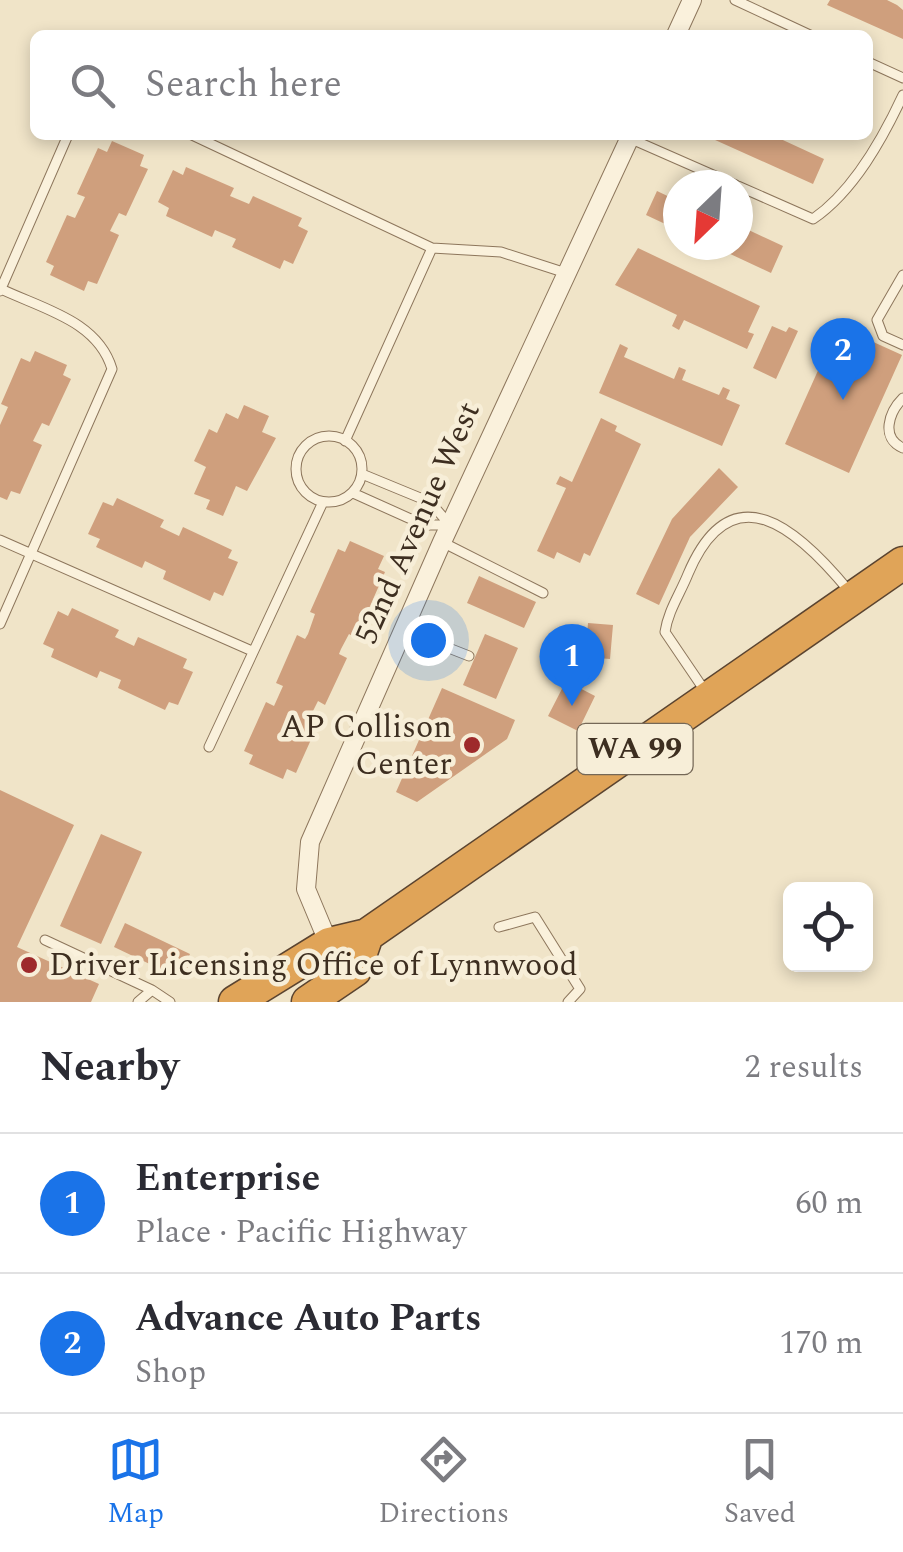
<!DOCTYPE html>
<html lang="en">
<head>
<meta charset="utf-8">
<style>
	:root { --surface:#fff; --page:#f2f2f3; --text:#2b2b33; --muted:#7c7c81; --line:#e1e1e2; --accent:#1a73e8 }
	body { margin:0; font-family:Spectral,serif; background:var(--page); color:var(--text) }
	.controls { position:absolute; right:30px; bottom:30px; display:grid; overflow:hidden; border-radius:15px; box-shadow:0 5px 15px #0003 }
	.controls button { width:90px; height:90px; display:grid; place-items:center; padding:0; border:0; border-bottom:2px solid var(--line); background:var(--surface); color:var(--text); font:50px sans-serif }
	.compass { position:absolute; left:663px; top:170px; width:90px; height:90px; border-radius:50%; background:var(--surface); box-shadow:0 5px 15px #0003; rotate:205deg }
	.you { position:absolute; left:428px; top:640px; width:35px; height:35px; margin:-25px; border:8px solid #fff; border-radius:50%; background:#1a73e8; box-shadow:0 0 0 15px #1a73e833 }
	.badge { display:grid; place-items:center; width:65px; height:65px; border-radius:50%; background:var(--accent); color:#fff; font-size:32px; font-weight:700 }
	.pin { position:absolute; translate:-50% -82px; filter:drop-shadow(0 2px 5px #0008) }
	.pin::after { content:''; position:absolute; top:52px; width:35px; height:30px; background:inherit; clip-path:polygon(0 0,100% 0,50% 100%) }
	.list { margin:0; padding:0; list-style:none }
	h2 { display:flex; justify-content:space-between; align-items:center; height:130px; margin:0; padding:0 40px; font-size:42px }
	h2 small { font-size:32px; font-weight:400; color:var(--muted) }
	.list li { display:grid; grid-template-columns:65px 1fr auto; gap:30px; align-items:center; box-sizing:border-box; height:140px; padding:0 40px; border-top:2px solid var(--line) }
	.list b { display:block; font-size:38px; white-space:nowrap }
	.list p { margin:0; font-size:32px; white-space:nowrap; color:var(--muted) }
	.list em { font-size:32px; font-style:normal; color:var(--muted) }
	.icon { flex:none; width:55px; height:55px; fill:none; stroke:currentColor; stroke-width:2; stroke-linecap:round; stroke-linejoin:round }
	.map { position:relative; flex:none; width:903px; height:1002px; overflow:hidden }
	.search { position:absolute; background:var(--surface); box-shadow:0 5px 15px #0003; left:30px; right:30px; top:30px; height:110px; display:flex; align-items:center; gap:25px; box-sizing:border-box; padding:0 35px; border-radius:15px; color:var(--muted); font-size:38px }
	.sheet { height:410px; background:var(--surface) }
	nav { display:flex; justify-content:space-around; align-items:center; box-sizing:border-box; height:140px; border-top:2px solid var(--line); background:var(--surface); font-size:28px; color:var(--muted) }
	nav a { display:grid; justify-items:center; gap:5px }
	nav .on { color:var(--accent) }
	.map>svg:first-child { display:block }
	.building { fill:#cf9f7d }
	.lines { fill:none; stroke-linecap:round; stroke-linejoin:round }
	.lane-casing { stroke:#8d765c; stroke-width:11 }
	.street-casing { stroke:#8d765c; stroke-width:20 }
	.highway-casing { stroke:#5b4430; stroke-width:35 }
	.lane { stroke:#faf1dc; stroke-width:9 }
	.street { stroke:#faf1dc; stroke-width:18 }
	.highway { stroke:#e0a458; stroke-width:32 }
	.poi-dot { fill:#9e2a2b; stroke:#f7eed8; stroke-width:4 }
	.labels { text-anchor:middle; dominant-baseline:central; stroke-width:9; stroke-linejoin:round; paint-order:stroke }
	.shield { fill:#f7eed8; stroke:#756857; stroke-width:2.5 }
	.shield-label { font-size:30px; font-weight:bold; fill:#3d2e20 }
	.street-label { font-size:32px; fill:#3d2e20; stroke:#f7eed8 }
	.poi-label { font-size:32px; fill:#3d2e20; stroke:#f7eed8; text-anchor:end }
</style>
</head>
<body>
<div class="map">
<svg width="903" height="1002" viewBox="0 0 903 1002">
	<rect width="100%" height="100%" fill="#f0e4c8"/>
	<path class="building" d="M830,0h57l10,5 6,5v29l-76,-34z
		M704,135h68l52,24 -11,25z
		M112,141l32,14 -4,11 8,3 -22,47 -7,-3 -9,18 9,4 -22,49 -9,-3 -4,10 -34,-16 4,-9 -8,-4 21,-47 8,3 10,-21 -8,-3 21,-46 9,4z
		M186,167l48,21 -4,8 19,8 4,-8 49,22 -4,8 10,5 -15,33 -9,-4 -4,9 -48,-22 4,-8 -21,-9 -3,7 -46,-21 3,-8 -11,-6 15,-32 10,5z
		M657,191l21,10v29l-32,-15z
		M738,225l45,21 -12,27 -60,-28h27z
		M638,248l122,58 -12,26 6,2 -7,15 -63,-29 -5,10 -7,-4 5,-11 -62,-30z
		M772,326l14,6 3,-5 9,4 -22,48 -23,-11z
		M838,326l64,29 -53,118 -64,-29z
		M620,344l8,4 -4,9 50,22 5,-12 7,3 -4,10 37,15 4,-8 7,3 -4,9 14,6 -18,41 -123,-53z
		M35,351l32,14 -4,10 8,4 -22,47 -7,-3 -9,18 9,4 -22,49 -9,-3 -4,9 -7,-3v-72l8,-18 -7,-3 20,-46 9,4z
		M244,405l25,11 -7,16 14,6 -29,53 -11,-5 -13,30 -17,-7 4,-9 -16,-6 12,-27 -12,-6 15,-32 8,4 9,-20 12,6z
		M601,418l16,8 -2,5 26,13 -51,112 -6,-3 -4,10 -23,-11 -3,7 -17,-8 29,-63 -10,-4 4,-8 12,6z
		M719,468l19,19 -48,50 -31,68 -23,-11 36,-75z
		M117,498l47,22 -4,7 19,9 4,-9 49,23 -4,8 10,4 -15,34 -9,-4 -4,9 -47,-22 3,-8 -21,-10 -3,7 -46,-21 4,-8 -12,-5 15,-32 10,4z
		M350,541l34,15 -6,13 7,3 -29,66 -7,-4 -8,15 -2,5 8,4 -22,47 -7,-4 -9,18 9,5 -22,49 -9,-4 -4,10 -34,-15 4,-9 -9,-4 22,-49 8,4 9,-20 -7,-3 21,-48 8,4 3,-5 7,-20 -5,-2 28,-63 7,3z
		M479,576l57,26 -12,26 -57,-25z
		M72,608l47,22 -4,7 19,9 4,-9 49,22 -4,9 10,4 -15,33 -9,-3 -4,8 -47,-22 3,-8 -21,-9 -3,7 -46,-21 3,-8 -11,-5 15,-33 10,5z
		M588,623l25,2 -3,34 -25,-2z
		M485,634l33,14 -22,51 -33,-14z
		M568,658l24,11 -9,19 -24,-12z
		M566,681l29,15 -17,35 -30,-15z
		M442,688l73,32 -8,19 -90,63 -21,-10z
		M0,790l74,35 -57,122 82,37 -8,18h-91z
		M101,834l41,18 -41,92 -41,-18z
		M125,923l65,31 -4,9 7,4 -4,8 -7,-3 -3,6 -65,-31z"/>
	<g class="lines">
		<defs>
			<path id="lane" d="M735,0l75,35
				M868,62l35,16
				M192,135l240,113 69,4 65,21
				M629,138l107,47
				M738,186l75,33c41,-28 70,-81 90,-124
				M903,275l-26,45 6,16 20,9
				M0,291l68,-156
				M903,398c-14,14 -23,40 0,50
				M296 469a33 33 0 1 1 66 0a33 33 0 1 1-66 0Z
				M345,441l87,-193
				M362,474l68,28 20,23
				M353,493l71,32h26
				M0,540l252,111
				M442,542l101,51
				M0,624l112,-255c-14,-48 -69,-60 -111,-80
				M403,630l66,26
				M705,691l-40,-59c3,-21 15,-38 23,-58 44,-104 110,-45 161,17
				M209,747l114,-245
				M499,927l36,-10 45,72 -12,13
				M45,940l107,50
				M138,1002l14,-12 18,12"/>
			<path id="street" d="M676,35l16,-35
				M329,944l-23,-55 4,-47 132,-300 189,-407"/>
			<path id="highway" d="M235,1002l94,-58 38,-9 536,-372
				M308,1002l47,-32 12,-35"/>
		</defs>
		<use href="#lane" class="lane-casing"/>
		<use href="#street" class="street-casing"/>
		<use href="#highway" class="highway-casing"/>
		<use href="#lane" class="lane"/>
		<use href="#street" class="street"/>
		<use href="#highway" class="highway"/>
	</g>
	<g class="poi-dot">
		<circle cx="472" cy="745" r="10"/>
		<circle cx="29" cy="965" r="10"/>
	</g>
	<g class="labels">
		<rect class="shield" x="577.5" y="724" width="115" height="50" rx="8"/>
		<g class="shield-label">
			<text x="635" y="749">WA 99</text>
		</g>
		<g class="street-label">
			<text transform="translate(418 523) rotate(-66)">52nd Avenue West</text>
		</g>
		<g class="poi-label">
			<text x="452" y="727">AP Collison<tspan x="452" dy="37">Center</tspan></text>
			<text x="49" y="965" text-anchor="start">Driver Licensing Office of Lynnwood</text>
		</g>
	</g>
</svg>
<div class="controls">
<button><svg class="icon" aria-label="locate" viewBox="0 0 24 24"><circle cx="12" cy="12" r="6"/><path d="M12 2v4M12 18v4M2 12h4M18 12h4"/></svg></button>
</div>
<svg class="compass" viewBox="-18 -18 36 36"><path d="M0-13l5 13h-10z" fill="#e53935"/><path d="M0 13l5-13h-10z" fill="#7c7c81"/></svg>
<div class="you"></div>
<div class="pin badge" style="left:572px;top:706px">1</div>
<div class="pin badge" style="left:843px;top:400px">2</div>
<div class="search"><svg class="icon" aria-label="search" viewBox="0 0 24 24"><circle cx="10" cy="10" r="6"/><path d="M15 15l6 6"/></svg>Search here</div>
</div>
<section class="sheet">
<h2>Nearby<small>2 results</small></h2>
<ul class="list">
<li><span class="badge">1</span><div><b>Enterprise</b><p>Place · Pacific Highway</p></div><em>60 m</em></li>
<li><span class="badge">2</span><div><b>Advance Auto Parts</b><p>Shop</p></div><em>170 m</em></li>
</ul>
</section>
<nav>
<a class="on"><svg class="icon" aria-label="map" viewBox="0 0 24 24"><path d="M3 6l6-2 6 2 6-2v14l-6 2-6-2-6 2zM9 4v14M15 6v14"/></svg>Map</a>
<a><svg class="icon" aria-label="directions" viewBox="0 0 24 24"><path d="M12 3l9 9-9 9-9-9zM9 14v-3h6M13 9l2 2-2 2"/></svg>Directions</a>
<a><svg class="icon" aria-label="saved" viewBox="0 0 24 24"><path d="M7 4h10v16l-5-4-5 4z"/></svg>Saved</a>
</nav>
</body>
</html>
